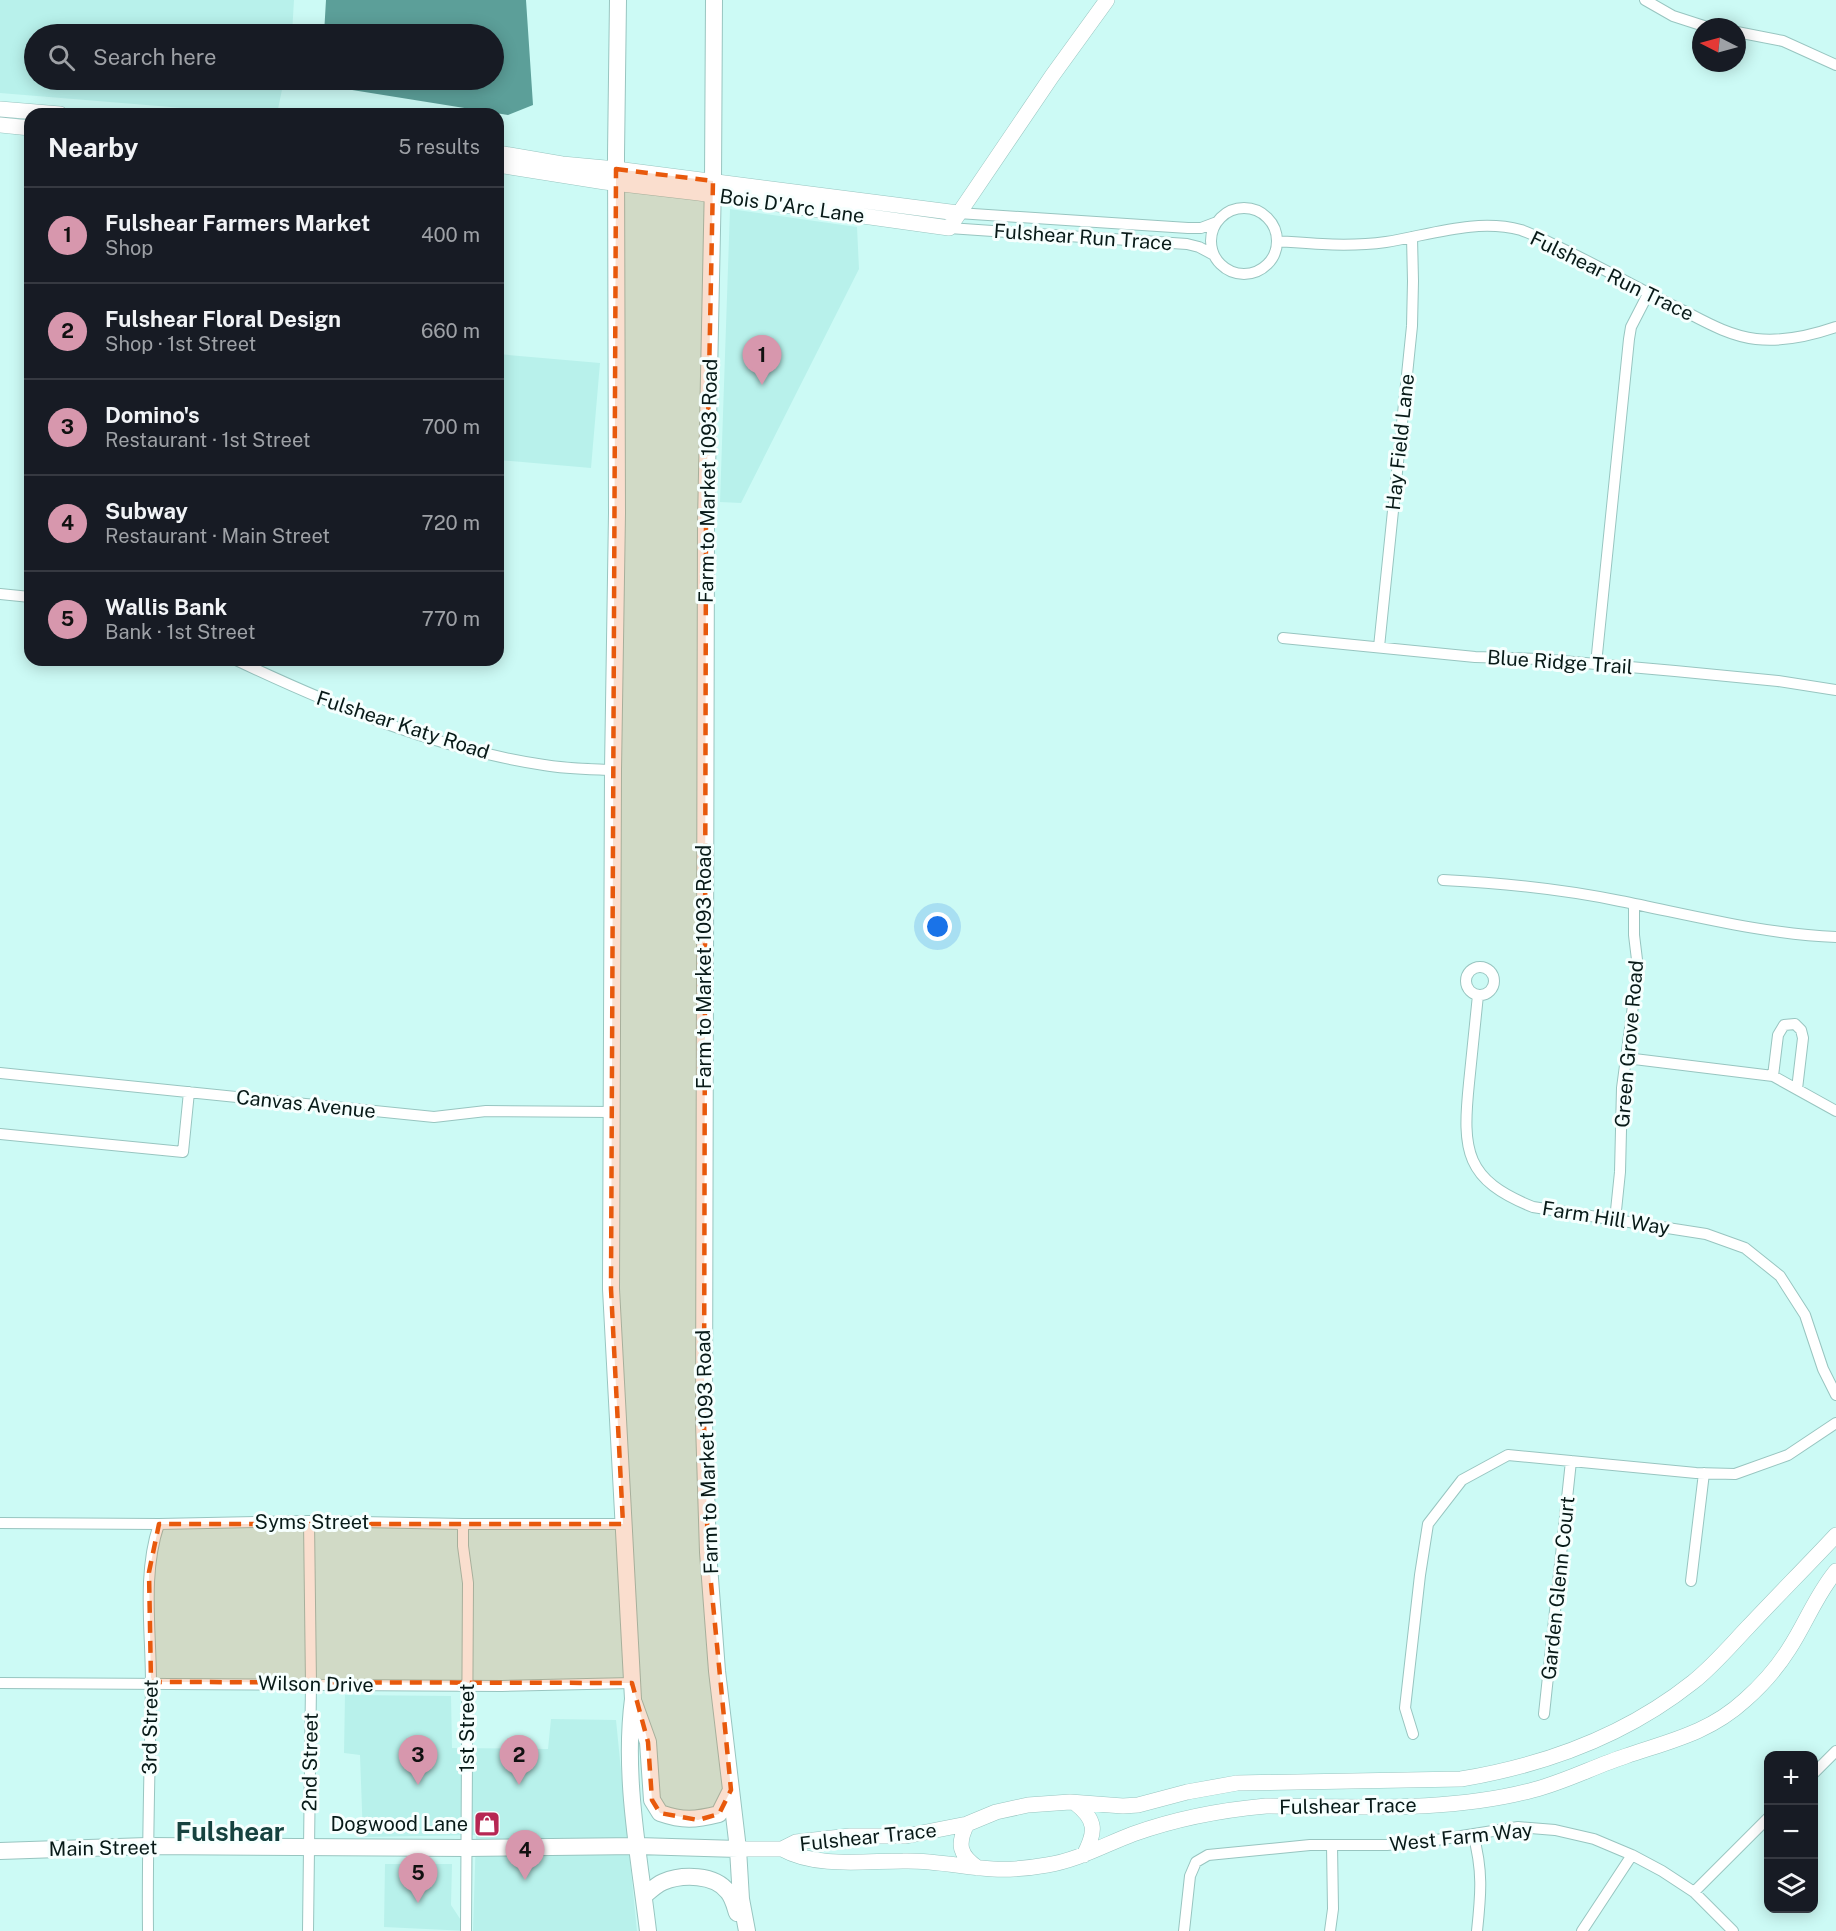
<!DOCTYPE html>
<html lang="en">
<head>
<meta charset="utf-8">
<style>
	:root { --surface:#171b24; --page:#242831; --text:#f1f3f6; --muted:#9ea1a6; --line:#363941; --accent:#d797ad }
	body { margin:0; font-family:"Public Sans",sans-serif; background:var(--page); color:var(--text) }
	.controls { position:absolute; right:18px; bottom:18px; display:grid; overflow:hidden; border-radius:12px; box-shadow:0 3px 15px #0003 }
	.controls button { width:54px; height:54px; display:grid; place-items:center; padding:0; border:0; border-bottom:2px solid var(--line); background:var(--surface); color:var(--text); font:30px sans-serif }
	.compass { position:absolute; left:1692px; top:18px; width:54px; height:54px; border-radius:50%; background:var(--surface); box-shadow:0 3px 15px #0003; rotate:276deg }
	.you { position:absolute; left:938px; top:927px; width:21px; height:21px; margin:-15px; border:4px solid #fff; border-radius:50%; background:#1a73e8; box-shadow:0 0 0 9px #1a73e833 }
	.badge { display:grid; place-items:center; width:39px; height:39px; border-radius:50%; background:var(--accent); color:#111; font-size:20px; font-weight:700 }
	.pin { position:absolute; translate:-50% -50px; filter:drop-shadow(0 2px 3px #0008) }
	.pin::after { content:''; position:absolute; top:32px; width:21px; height:18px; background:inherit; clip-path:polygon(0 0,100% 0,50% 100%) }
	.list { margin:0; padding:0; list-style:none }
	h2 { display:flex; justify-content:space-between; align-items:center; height:78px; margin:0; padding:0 24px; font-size:26px }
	h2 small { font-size:20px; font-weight:400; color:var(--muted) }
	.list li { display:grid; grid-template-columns:39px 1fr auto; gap:18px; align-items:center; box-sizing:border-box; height:96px; padding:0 24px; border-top:2px solid var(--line) }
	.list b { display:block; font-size:22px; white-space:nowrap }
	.list p { margin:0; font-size:20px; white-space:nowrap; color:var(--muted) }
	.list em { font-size:20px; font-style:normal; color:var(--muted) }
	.icon { flex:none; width:33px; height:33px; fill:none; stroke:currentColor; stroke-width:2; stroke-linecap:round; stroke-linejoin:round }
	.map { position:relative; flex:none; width:1836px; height:1931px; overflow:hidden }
	.search { position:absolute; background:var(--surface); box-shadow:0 3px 15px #0003; left:24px; top:24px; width:480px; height:66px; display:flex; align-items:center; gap:15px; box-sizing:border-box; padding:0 21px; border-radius:33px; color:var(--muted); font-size:22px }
	.panel { position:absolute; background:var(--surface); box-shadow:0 3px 15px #0003; left:24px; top:108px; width:480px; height:558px; border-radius:18px }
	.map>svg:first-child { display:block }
	.built { fill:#b8f1eb }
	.water { fill:#5c9f99 }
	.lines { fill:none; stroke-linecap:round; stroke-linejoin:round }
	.street-casing { stroke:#98c5c0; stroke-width:12 }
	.secondary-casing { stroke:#98c5c0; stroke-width:16 }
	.primary-casing { stroke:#98c5c0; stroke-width:18 }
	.street { stroke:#fff; stroke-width:10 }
	.secondary { stroke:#fff; stroke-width:15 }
	.primary { stroke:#fff; stroke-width:16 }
	.marked { fill:#e8590c; fill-opacity:0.2; stroke:#e8590c; stroke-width:4.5; stroke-dasharray:12 8; stroke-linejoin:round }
	.labels { text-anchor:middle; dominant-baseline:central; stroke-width:6; stroke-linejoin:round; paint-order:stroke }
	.street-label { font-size:20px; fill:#081a18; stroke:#f6fffe }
	.poi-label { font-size:20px; fill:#081a18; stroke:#f6fffe; text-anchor:end }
	.district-label { font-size:26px; font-weight:bold; fill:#16423f; stroke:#f6fffe }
</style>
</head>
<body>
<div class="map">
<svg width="1836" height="1931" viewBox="0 0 1836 1931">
	<rect width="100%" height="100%" fill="#ccfaf5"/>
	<path class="built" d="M0,0h294l-2,34h-258v46h250l-7,34h-21l-256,-21z
		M730,209l127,18 2,42 -118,234 -21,-1z
		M498,354l102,9 -9,105 -93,-8z
		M345,1695l106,1 1,52 96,1 3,-30 65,1 21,211h-164l3,-96 -113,2 -3,-82 -16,-2z
		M385,1864h67l-1,41 17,26 -84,-4z"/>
	<path class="water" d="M326,0h200l7,105 -25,10 -187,-30v-5h173v-46h-170z"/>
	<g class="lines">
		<defs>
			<path id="street" d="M1645,0l28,16 34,11
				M1737,32l46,9 53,24
				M1211 241a33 33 0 1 1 66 0a33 33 0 1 1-66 0Z
				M958,213l230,15h13l16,-6
				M949,228l238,16 12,3 15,8
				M1277,241c37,3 73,6 109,1 44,-7 90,-24 135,-12 17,6 33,15 50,23 39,19 77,41 117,60 21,11 43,23 68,26 27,3 54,-3 80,-12
				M0,594l30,3
				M1283,638l192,19 65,2 135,12 103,10 58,9
				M1379,647l33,-321 1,-45 -1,-44
				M236,660c97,46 201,89 308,105 23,4 46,4 69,5
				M1596,664l33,-325 2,-12 17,-33
				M1443,880c59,3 119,9 177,21 71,14 143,33 216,36
				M1466 981a14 14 0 1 1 28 0a14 14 0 1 1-28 0Z
				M1478,995c-3,29 -6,58 -9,88 -7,68 -4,97 64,124l173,27 39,14 35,28 25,39 18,54 13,26
				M1626,1058l147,18 63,35
				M0,1073l434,44 52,-6 126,1
				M1773,1076l5,-41 6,-10 11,-1 6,6 2,8 -6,51
				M0,1134l183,18 6,-60
				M1615,1220l5,-48 2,-84 16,-120 -4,-33v-31
				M0,1523l159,1 150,-3 154,3h160
				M463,1524v22l5,37 -2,348
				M1691,1581l13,-108
				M0,1683l502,3 130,-3
				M1544,1714l27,-253
				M1413,1734l-8,-26 15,-133 8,-51 34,-44 46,-25 188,18 39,1 53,-19 48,-32
				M1814,1773l22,-22
				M1473,1834c10,36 8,60 4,97
				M1694,1892l74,-74
				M148,1931c-1,-83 2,-165 3,-248 0,-53 -9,-109 8,-159
				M308,1931l3,-247 -2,-163
				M1184,1931l6,-55 6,-14 12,-7 102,-10h77l43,-4 88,-14 37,3 39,9 38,16 30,16 32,21 39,39
				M1330,1931l3,-22 -1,-64
				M1582,1931l50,-76"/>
			<path id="secondary" d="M0,109l60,5
				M0,125l30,3
				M498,153l64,11 54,5 342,44
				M498,165l107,17 94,11 250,35 103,-152 55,-76
				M1075,1803c22,17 21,29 9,52
				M967,1824c-10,20 -8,31 11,44
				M738,1849h44l14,-7 54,-6h56l61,-12 29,-12 32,-7 42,-3 53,4 15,-1 49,-13 50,-9 224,-4c85,-14 164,-43 232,-97 20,-16 37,-36 55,-55 29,-31 59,-61 88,-92
				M782,1849c34,19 82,12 121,12 30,-1 60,6 90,8 18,1 37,-1 54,-4 31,-5 57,-20 86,-31 42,-15 88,-24 133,-28 87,0 182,7 267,-16 32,-8 62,-24 93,-34 44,-15 83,-23 119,-56 17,-15 32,-32 44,-51 17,-26 27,-54 47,-78"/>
			<path id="primary" d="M618,0l-2,155 1,358 -4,257 -2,519 22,410c-10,76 6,156 15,232
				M714,0l-1,181 -7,342 -2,900 4,129 9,119 21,178 3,50 6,32
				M634,1703l14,39 4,58 8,13c23,8 35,7 59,1l12,-24
				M0,1851l147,-5 319,2 172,-2 100,3
				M644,1896c6,-5 12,-11 19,-14 19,-8 52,-8 65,10 5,6 7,15 9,21"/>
		</defs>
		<use href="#street" class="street-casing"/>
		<use href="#secondary" class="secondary-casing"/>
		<use href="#primary" class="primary-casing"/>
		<use href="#street" class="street"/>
		<use href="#secondary" class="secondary"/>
		<use href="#primary" class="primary"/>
	</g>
	<path class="marked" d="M616,169l97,12 -7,342 -2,900 4,129 23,238 -12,24 -21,6 -38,-7 -8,-13 -4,-58 -16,-59 -481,-1 -2,-110 10,-48h464l-12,-235z"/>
	<defs>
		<symbol id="shop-square" viewBox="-11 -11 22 22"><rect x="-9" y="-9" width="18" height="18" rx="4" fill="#b72753" stroke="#f6fffe"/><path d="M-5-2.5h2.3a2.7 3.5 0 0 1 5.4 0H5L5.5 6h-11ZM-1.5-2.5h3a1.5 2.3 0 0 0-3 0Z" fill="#fff"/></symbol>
	</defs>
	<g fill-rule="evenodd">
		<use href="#shop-square" x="472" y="1809" width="30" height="30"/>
	</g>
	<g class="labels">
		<g class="street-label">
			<text transform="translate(792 206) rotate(8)">Bois D'Arc Lane</text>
			<text transform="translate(1083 237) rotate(4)">Fulshear Run Trace</text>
			<text transform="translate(1612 276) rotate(26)">Fulshear Run Trace</text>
			<text transform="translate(1400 442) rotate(-84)">Hay Field Lane</text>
			<text transform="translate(708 481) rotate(-89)">Farm to Market 1093 Road</text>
			<text transform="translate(1560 662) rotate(4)">Blue Ridge Trail</text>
			<text transform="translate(403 725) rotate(18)">Fulshear Katy Road</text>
			<text transform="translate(704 967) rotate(-90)">Farm to Market 1093 Road</text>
			<text transform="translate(1629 1044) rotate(-85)">Green Grove Road</text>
			<text transform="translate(306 1104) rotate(6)">Canvas Avenue</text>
			<text transform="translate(1606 1218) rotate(9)">Farm Hill Way</text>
			<text transform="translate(707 1452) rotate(-92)">Farm to Market 1093 Road</text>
			<text x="312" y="1522">Syms Street</text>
			<text transform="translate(1558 1588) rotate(-84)">Garden Glenn Court</text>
			<text transform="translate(316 1684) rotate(1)">Wilson Drive</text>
			<text transform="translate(150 1727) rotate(-89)">3rd Street</text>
			<text transform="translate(467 1728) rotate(-90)">1st Street</text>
			<text transform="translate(310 1762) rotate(-89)">2nd Street</text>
			<text transform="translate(1348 1806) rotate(-1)">Fulshear Trace</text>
			<text transform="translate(868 1837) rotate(-6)">Fulshear Trace</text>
			<text transform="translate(1461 1837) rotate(-6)">West Farm Way</text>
			<text transform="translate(103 1848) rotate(-1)">Main Street</text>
		</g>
		<g class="poi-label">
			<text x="468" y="1824">Dogwood Lane</text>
		</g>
		<g class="district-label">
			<text x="230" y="1831">Fulshear</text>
		</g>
	</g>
</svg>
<div class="controls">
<button>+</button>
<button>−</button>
<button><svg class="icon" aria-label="layers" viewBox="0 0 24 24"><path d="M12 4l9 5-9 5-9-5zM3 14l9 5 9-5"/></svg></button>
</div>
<svg class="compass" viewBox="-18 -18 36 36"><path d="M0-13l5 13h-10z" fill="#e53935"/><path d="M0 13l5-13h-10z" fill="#9ea1a6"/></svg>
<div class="you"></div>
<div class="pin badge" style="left:762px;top:385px">1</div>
<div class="pin badge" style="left:519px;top:1785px">2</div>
<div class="pin badge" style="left:418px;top:1785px">3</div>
<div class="pin badge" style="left:525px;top:1880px">4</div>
<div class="pin badge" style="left:418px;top:1903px">5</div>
<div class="search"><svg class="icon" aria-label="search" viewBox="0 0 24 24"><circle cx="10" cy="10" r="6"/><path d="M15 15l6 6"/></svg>Search here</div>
<section class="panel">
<h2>Nearby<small>5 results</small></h2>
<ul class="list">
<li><span class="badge">1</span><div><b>Fulshear Farmers Market</b><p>Shop</p></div><em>400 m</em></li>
<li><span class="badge">2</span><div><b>Fulshear Floral Design</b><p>Shop · 1st Street</p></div><em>660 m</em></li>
<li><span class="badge">3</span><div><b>Domino's</b><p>Restaurant · 1st Street</p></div><em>700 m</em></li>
<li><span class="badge">4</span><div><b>Subway</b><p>Restaurant · Main Street</p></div><em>720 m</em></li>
<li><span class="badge">5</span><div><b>Wallis Bank</b><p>Bank · 1st Street</p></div><em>770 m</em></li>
</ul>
</section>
</div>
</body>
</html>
